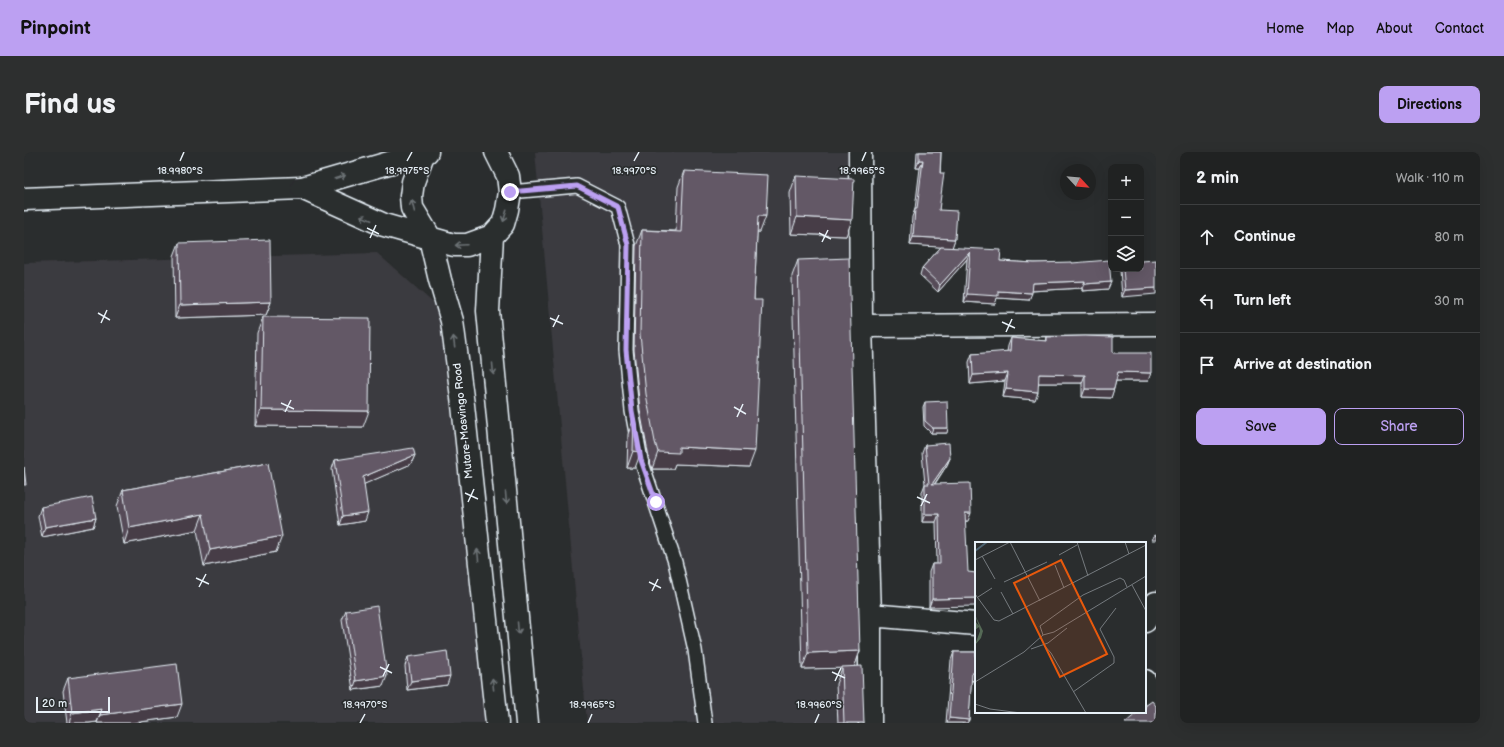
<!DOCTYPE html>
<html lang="en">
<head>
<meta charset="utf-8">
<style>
	:root { --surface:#202222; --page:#2d2f2f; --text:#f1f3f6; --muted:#a2a4a5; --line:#3d3f40; --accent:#bca0f2 }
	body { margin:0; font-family:"Balsamiq Sans",sans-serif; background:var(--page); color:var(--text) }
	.controls { position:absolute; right:12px; top:12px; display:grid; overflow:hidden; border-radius:8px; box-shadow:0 4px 16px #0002 }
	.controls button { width:36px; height:36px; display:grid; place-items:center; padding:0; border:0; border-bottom:1px solid var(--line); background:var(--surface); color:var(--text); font:20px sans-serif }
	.compass { position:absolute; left:1036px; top:12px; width:36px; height:36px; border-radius:50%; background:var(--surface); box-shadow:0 4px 16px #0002; rotate:116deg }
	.scale { position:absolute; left:12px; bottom:10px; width:74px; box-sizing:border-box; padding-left:4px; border:2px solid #e8f1f8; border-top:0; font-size:11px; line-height:14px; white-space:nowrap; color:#e8f1f8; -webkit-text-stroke:3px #2a2d2e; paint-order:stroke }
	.stop { position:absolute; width:12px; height:12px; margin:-9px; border:3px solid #bca0f2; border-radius:50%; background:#fff }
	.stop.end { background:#bca0f2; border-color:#fff; box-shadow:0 1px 4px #0008 }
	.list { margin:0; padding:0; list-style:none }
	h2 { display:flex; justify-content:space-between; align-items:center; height:52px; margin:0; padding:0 16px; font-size:17px }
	h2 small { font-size:13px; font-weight:400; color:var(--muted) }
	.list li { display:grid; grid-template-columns:26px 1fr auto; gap:12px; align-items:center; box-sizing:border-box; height:64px; padding:0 16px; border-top:1px solid var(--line) }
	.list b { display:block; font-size:15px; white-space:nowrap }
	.list em { font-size:13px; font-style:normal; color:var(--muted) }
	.actions { display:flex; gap:8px; padding:12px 16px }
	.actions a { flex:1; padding:9px 0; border:1px solid var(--accent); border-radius:8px; text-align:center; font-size:14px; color:var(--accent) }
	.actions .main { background:var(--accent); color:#111 }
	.icon { flex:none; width:22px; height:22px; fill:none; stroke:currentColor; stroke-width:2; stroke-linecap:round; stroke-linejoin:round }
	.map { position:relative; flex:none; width:1132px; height:571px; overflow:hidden; border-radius:8px }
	header { display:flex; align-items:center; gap:24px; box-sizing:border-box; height:56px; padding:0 20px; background:var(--accent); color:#111 }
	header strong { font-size:19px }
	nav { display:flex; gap:22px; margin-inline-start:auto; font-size:14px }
	.intro { display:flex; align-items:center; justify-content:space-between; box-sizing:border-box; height:96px; padding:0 24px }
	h1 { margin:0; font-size:28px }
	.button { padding:10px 18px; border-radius:8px; background:var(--accent); color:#111; font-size:14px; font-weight:700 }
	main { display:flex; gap:24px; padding:0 24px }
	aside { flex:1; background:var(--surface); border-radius:8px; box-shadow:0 4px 16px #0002 }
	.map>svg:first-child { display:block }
	.built { fill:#3b3a3f }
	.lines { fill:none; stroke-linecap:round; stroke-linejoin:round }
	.lane-casing { stroke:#e8f1f8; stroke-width:16 }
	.street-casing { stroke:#e8f1f8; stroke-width:25 }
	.secondary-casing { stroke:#e8f1f8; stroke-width:25 }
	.highway-casing { stroke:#e8f1f8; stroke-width:25 }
	.lane { stroke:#2a2d2e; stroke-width:13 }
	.street { stroke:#2a2d2e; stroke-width:22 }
	.secondary { stroke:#2a2d2e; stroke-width:22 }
	.highway { stroke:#2a2d2e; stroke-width:22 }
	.wall { fill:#564c58; stroke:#e8f1f8 }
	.shaded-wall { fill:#463e47; stroke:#e8f1f8 }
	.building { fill:#645866; stroke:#e8f1f8 }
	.oneway { stroke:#6c7275 }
	.route { stroke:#bca0f2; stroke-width:5 }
	.ticks { fill:none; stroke:#e8f1f8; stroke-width:1.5 }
	.labels { text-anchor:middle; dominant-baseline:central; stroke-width:3.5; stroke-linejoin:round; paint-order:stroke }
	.street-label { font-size:11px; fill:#e8f1f8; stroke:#2a2d2e }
	.inset-river { fill:none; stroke:#4d6371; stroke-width:2 }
	.inset-road { fill:none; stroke:#767b7f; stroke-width:1 }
	.view { fill:#e8590c; fill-opacity:0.15; stroke:#e8590c; stroke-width:2 }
	.inset-edge { fill:none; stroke:#e8f1f8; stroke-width:2 }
	.ticks-label { font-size:10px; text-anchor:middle; fill:#e8f1f8; stroke:#2a2d2e; stroke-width:3.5; stroke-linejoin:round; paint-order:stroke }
</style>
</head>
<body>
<header>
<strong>Pinpoint</strong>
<nav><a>Home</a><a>Map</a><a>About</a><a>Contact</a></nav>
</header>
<div class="intro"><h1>Find us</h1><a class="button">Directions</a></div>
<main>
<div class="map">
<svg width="1132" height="571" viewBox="0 0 1132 571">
	<rect width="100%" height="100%" fill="#2a2d2e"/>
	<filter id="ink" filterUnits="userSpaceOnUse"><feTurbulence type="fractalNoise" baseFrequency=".025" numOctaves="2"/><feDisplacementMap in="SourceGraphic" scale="8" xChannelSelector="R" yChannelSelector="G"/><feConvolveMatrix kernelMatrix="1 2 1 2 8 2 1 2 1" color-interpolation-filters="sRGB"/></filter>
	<g filter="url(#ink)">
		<path class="built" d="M511,0h315l10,571h-273z
			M353,101l71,63 49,407h-473v-460z"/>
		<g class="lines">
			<defs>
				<path id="lane" d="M486,40l67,-6 41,21 10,38 -2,105 6,61 9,49 34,102 20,88 10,73"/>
				<path id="street" d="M836,0l1,174 9,289v108
					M837,174l295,-2
					M846,463l106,9
					M1121,469l11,-18
					M1121,529l6,13 5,5"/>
				<path id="secondary" d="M0,47l278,-11"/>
				<path id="highway" d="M400,0l-11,30 -2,14 1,12 18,30 10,42 12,41 11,84 34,318
					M472,0l12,24 2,16 -3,18 -4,14 -11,12 -4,75 39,412
					M278,36l82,37 70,20h13l25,-9
					M278,36l125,-36"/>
			</defs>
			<use href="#lane" class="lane-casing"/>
			<use href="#street" class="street-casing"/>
			<use href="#secondary" class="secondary-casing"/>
			<use href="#highway" class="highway-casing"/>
			<use href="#lane" class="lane"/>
			<use href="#street" class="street"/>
			<use href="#secondary" class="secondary"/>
			<use href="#highway" class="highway"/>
		</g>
		<path class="wall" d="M893,0h24l-2,58 16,29 -3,8 48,14 34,2h38l36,26 -26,2v-3l-50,3 -3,9 -32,-2 -2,6 -31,-2 3,-43 -29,33 -18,-17 2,-7 19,-21 -31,-2 2,-28 3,-8 5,-41h-4z
			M660,19l76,61h-3l-3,68 -5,167 -74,-3 -2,5h-21l-3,-11 -9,-48 -6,-60 2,-104 6,-16 34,1 2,-44z
			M772,24l56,44 -6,16 -55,-2 -1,-41z
			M155,91l92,59 -5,13 -91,3 -1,-62z
			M774,108l62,391 -6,16 10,56h-26l-2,-39 6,-16 -40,1 -10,-393z
			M1096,117h21l-19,28 -2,-27z
			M239,165l100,110 -108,-1 2,-93z
			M1023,185l66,16 35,28h-32l-5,17 -29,-1v-14h-44l-3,17 -32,-3 2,-16 -35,3 -1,-22 3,-8 35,-2 1,-6 3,-8 35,3z
			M901,250l22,31h-16l-7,-7 -1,-19z
			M610,266l1,50h-8l1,-34z
			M901,293l25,13 -3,7 -12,19 33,37h-2l-37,86v-35l3,-8h5l-1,-42h-14v-30l3,-8 -3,-31z
			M391,303l-4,9 -47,20 1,37 -25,4 -8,-56 3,-9z
			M244,311l8,89 -72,14 -7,-36 -73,14 -7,-38 6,-16z
			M17,355l55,11 -3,9 -51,10 -4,-21z
			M322,459l37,75 -30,4 -11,-70z
			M930,500h22v29h-5l-2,39 -2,3h-21l5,-63z
			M384,505l39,28 -40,5 -2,-24z
			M44,526l109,39 -44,6h-36v-1l-8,1h-22l-4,-32z"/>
		<path class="shaded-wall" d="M895,8h4l-3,8h-4z
			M734,64h8l-6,16h-8z
			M773,65l55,3 -6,16 -55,-2z
			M889,85l42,2 -3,9 -42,-3z
			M946,100l-3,7 -29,33 2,-7z
			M1061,129l-3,7 -52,3 3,-8z
			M1087,130l-3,7 -26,2 3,-7z
			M1132,136v6l-34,3 3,-7z
			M974,139l34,2 -3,7 -32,-2 -2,6 -31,-2 3,-8z
			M247,150l-5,13 -91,3 5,-13z
			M1094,220l33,1 -3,8h-33z
			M984,221l-3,8 -35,3 3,-9z
			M1015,222l46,1 -3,8h-46z
			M982,237l32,3 -3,8 -32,-3z
			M1061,237h29l-3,9 -29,-1z
			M237,258l108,1 -6,16 -108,-1z
			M909,276h15l-1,5h-16z
			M655,295l76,4 -6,16 -74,-3 -2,5h-21l6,-17z
			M609,299l8,1 -6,16h-8z
			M391,303l-4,9 -51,22 3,-9z
			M926,306l-3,7 -18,27 3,-8z
			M344,360l-3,9 -25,4 3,-9z
			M941,361h6l-3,8h-6z
			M179,362l-6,16 -73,14 5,-16z
			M901,362h14l-3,8h-14z
			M72,366l-3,9 -51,10 3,-10z
			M1132,383v5h-4l2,-4z
			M258,384l-6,16 -72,14 6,-16z
			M952,446v8l-47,1 3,-8z
			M836,499l-6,17 -52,1 6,-16z
			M948,521h4v8l-7,-1z
			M363,524l-4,10 -30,4 3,-9z
			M426,524l-3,9 -40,5 4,-9z
			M158,552l-5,13 -44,6h-36l3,-8z
			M78,557l-5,13 -8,1h-20l3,-10z
			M925,566l20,2 -2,3h-20z"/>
		<path class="building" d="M895,0h22l-1,21h4l-5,37 18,1 -2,28 -42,-2 2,-28h2l6,-49h-4z
			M660,19l84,4 -2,41h-8l-4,84h8l-7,151 -76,-4v6l-21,-1 -3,-10 -9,-48 -6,-60 2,-104 39,2z
			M772,24l58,3 -2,41 -55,-3z
			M246,88l1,62 -91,3 -1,-62z
			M917,95l60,3 -1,11 34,2 38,-1v1l37,-3 2,22 -26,2v-3l-52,2 -1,10 -34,-2v5l-31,-2 3,-42 -30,33 -18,-17z
			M825,106l11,393 -52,2 -10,-393z
			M1132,108v28l-31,2 -2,-21h18v-8z
			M239,165l107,1 -1,93 -108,-1z
			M1061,184l28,1v16h38v20l-33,-1 -4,17h-29v-14l-46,-1 -1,18 -32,-3 2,-16 -35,2 -1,-21 38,-3 1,-13 36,3v-4z
			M923,249l1,27h-15l-8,-7v-19z
			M610,266l7,34 -8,-1z
			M925,291l1,15 -18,26 38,-1 1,30h-6l3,59 8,1v25l-44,1v-35h8l-1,-50h-14v-30h4l-4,-39z
			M389,296l2,7 -52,22 5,35 -25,4 -8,-56z
			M244,311l14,73 -72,14 -7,-36 -74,14 -6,-38z
			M0,315l2,18h-2z
			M68,345l4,21 -51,9 -4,-20z
			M353,454l10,70 -31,5 -10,-70z
			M423,499l3,25 -39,5 -3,-24z
			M930,500h22v21h-4l-3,47 -20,-2z
			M153,512l5,40 -82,11 2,-6 -30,4 -4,-35z
			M838,514l2,57h-20l-2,-56z
			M1128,549l4,5v17h-31l13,-11h7v-6z"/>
		<defs><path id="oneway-shaft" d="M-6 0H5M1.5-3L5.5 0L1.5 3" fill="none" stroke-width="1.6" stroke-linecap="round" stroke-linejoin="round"/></defs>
		<g class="oneway">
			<use href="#oneway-shaft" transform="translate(316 25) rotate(-17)"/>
			<use href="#oneway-shaft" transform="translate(389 54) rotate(-104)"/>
			<use href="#oneway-shaft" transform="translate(481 64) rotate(107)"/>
			<use href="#oneway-shaft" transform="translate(342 66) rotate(-157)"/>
			<use href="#oneway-shaft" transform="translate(437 93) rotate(177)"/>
			<use href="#oneway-shaft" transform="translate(430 190) rotate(-97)"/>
			<use href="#oneway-shaft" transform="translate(469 217) rotate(85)"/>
			<use href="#oneway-shaft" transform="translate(482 346) rotate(85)"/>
			<use href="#oneway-shaft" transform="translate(454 403) rotate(-96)"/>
			<use href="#oneway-shaft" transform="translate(494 476) rotate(85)"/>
			<use href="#oneway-shaft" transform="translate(469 532) rotate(-96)"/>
		</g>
	</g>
	<g class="lines" filter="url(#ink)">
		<path class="route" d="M486,40l67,-6 41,21 10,38 -2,105 6,61 9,49 15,42"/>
	</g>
	<path class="ticks" d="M156,9l4,-9M383,9l5,-9M610,9l5,-9M838,9l4,-9M343,76l12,6M795,81l12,6M346,86l6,-13M798,90l6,-12M74,161l12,7M526,166l13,6M978,170l13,6M77,171l6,-13M529,175l6,-12M982,180l6,-13M257,251l13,6M710,255l12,7M261,260l6,-12M713,265l6,-13M441,341l13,6M893,345l13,6M444,350l6,-13M897,354l6,-12M172,426l13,6M625,430l12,6M175,435l7,-13M628,439l6,-12M356,515l12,6M808,520l13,6M359,524l6,-12M811,529l6,-13M336,571l5,-9M564,571l4,-9M791,571l4,-9"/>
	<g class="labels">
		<g class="street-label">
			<text transform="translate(439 269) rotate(-96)">Mutare-Masvingo Road</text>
		</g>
	</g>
	<g transform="translate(951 390)">
		<rect width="171" height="171" fill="#2a2d2e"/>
		<path d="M0,73l8,16 -2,7 -6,7 5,-14 -1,-4 -4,3v-9l4,5z" fill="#556a56"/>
		<path class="inset-river" d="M0,9l12,-9"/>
		<path class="inset-road" d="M35,0l30,59M102,0l11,34M150,0l4,12M84,13l18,-10M7,14l13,23M0,18l35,-18M80,23l9,23M29,40l43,-20M157,43l14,26M26,50l12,22M0,52l19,26 5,1 147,-76M3,55l14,-9M68,93l-3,-9 43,-31 37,-17 4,2 3,7M68,102l8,9M56,107l17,-6 19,-15M76,111l35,60M0,140l49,-30 19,-17 11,-3 92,-56M98,150l41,-29v-6l-14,-28 16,-21M0,162l15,5 31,4"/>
		<path class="view" d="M86,18l46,94 -47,23 -46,-94z"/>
		<rect width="171" height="171" class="inset-edge"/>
	</g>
	<g class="ticks-label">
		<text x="610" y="22">18.9970°S</text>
		<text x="156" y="22">18.9980°S</text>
		<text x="383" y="22">18.9975°S</text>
		<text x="838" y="22">18.9965°S</text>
		<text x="341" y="556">18.9970°S</text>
		<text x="568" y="556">18.9965°S</text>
		<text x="795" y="556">18.9960°S</text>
	</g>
</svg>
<div class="controls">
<button>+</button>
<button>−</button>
<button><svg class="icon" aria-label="layers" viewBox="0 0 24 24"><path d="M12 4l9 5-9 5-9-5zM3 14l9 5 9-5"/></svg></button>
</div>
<svg class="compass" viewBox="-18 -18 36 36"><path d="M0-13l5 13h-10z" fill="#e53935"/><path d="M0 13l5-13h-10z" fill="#a2a4a5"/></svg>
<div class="scale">20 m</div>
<div class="stop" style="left:632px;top:350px"></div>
<div class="stop end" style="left:486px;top:40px"></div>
</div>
<aside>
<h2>2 min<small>Walk · 110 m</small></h2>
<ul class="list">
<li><svg class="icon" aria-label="ahead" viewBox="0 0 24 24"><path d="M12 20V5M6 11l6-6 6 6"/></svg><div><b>Continue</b></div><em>80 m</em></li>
<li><svg class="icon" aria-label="left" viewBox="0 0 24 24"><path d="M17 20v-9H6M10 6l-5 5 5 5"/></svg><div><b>Turn left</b></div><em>30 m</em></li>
<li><svg class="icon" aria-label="arrive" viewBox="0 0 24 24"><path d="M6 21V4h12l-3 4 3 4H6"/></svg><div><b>Arrive at destination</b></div></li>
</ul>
<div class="actions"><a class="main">Save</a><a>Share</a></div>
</aside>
</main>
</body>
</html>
